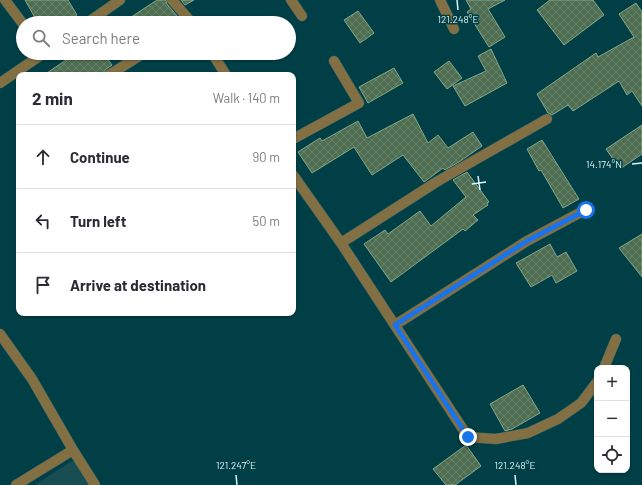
<!DOCTYPE html>
<html lang="en">
<head>
<meta charset="utf-8">
<style>
	:root { --surface:#fff; --page:#f2f2f3; --text:#2b2b33; --muted:#7c7c81; --line:#e1e1e2 }
	body { margin:0; font-family:Barlow,sans-serif; background:var(--page); color:var(--text) }
	.controls { position:absolute; right:12px; bottom:12px; display:grid; overflow:hidden; border-radius:8px; box-shadow:0 1px 3px #0004 }
	.controls button { width:36px; height:36px; display:grid; place-items:center; padding:0; border:0; border-bottom:1px solid var(--line); background:var(--surface); color:var(--text); font:20px sans-serif }
	.stop { position:absolute; width:12px; height:12px; margin:-9px; border:3px solid #1a73e8; border-radius:50%; background:#fff }
	.stop.end { background:#1a73e8; border-color:#fff; box-shadow:0 1px 4px #0008 }
	.list { margin:0; padding:0; list-style:none }
	h2 { display:flex; justify-content:space-between; align-items:center; height:52px; margin:0; padding:0 16px; font-size:17px }
	h2 small { font-size:13px; font-weight:400; color:var(--muted) }
	.list li { display:grid; grid-template-columns:26px 1fr auto; gap:12px; align-items:center; box-sizing:border-box; height:64px; padding:0 16px; border-top:1px solid var(--line) }
	.list b { display:block; font-size:15px; white-space:nowrap }
	.list em { font-size:13px; font-style:normal; color:var(--muted) }
	.icon { flex:none; width:22px; height:22px; fill:none; stroke:currentColor; stroke-width:2; stroke-linecap:round; stroke-linejoin:round }
	.map { position:relative; flex:none; width:642px; height:485px; overflow:hidden }
	.search { position:absolute; background:var(--surface); box-shadow:0 1px 3px #0004; left:16px; top:16px; width:280px; height:44px; display:flex; align-items:center; gap:10px; box-sizing:border-box; padding:0 14px; border-radius:22px; color:var(--muted); font-size:15px }
	.panel { position:absolute; background:var(--surface); box-shadow:0 1px 3px #0004; left:16px; top:72px; width:280px; height:244px; border-radius:8px }
	.map>svg:first-child { display:block }
	.built { fill:#194d54 }
	.building { fill:url(#building-cross-hatch); stroke:#85a687 }
	.lines { fill:none; stroke-linecap:round; stroke-linejoin:round }
	.minor-casing { stroke:#235c63; stroke-width:11 }
	.minor { stroke:#826f43; stroke-width:10 }
	.route { stroke:#1a73e8; stroke-width:5 }
	.ticks { fill:none; stroke:#daf6fa; stroke-width:1.5 }
	.ticks-label { font-size:10px; text-anchor:middle; fill:#daf6fa; stroke:#003f46; stroke-width:3; stroke-linejoin:round; paint-order:stroke }
</style>
</head>
<body>
<div class="map">
<svg width="642" height="485" viewBox="0 0 642 485">
	<defs>
		<pattern id="building-cross-hatch" width="8" height="8" patternUnits="userSpaceOnUse"><rect width="8" height="8" fill="#4e6d51"/><path d="M0 0l8 8M0 8l8-8" fill="none" stroke="#67826b"/></pattern>
	</defs>
	<rect width="100%" height="100%" fill="#003f46"/>
	<path class="built" d="M75,459l16,26h-56z"/>
	<path class="building" d="M25,0h43l9,15 -14,8h-25z
		M157,0h9l1,4 11,13 -9,6h-47z
		M181,0h13l-9,5z
		M466,0h39l-17,9 17,28 -16,10 -22,-35 4,-3z
		M550,0h43l11,15 -40,30 -27,-35z
		M636,3l6,9v94l-10,-15 -5,4 -8,-14 -46,30 -5,-6 -16,10 -4,-2 -11,-19 59,-41 2,4 36,-20 -15,-23z
		M358,11l16,22 -14,10 -16,-23z
		M491,49l16,34 -42,23 -12,-20 33,-15 -8,-15z
		M65,53h38l9,12 -7,5 -2,5h-59l25,-17z
		M449,61l13,17 -15,11 -13,-17z
		M394,68l9,15 -35,20 -9,-16z
		M413,114l15,29 10,-8 10,13 25,-16 9,14 -23,16 -14,8 -2,-2 -19,14 -21,-27 -31,20 -18,-28 -42,26 -14,-21 22,-14 2,3 36,-20 9,17z
		M642,125v29l-22,15 -14,-20z
		M542,140l37,59 -16,9 -22,-38 -2,1 -12,-22z
		M467,172l22,30 -2,1 1,2 -15,10 5,5 -13,11 -2,-2 -72,53 -27,-38 21,-14 3,4 32,-23 11,15 35,-29 -13,-17z
		M642,234v43l-23,-29z
		M550,244l7,13 9,-5 11,19 -21,12 -4,-8 -21,12 -15,-24z
		M523,385l17,28 -28,16 -7,2 -15,-27z
		M466,445l15,21 -26,19h-9l-13,-16z"/>
	<g class="lines">
		<defs>
			<path id="minor" d="M5,0l18,24
				M172,0l20,23
				M291,0l11,16
				M440,0l14,29
				M87,23l33,-23
				M212,53l14,22
				M109,75l35,-22
				M0,83l44,-30
				M293,139l66,-36 -25,-42
				M293,175l48,68 127,194 28,2 32,-6 30,-14 23,-16 16,-21
				M341,243l97,-62 109,-62
				M395,325l132,-84 58,-31
				M0,334l32,45 41,71 22,35
				M604,368l12,-29
				M16,485l57,-35"/>
		</defs>
		<use href="#minor" class="minor-casing"/>
		<use href="#minor" class="minor"/>
	</g>
	<g class="lines">
		<path class="route" d="M468,437l-73,-112 132,-84 59,-31"/>
	</g>
	<path class="ticks" d="M457,0l1,10M632,164l10,-1M478,176l2,14M472,184l14,-2M236,475l1,10M515,475l1,10"/>
	<g class="ticks-label">
		<text x="458" y="23">121.248°E</text>
		<text x="604" y="168">14.174°N</text>
		<text x="236" y="469">121.247°E</text>
		<text x="515" y="469">121.248°E</text>
	</g>
</svg>
<div class="controls">
<button>+</button>
<button>−</button>
<button><svg class="icon" aria-label="locate" viewBox="0 0 24 24"><circle cx="12" cy="12" r="6"/><path d="M12 2v4M12 18v4M2 12h4M18 12h4"/></svg></button>
</div>
<div class="stop" style="left:586px;top:210px"></div>
<div class="stop end" style="left:468px;top:437px"></div>
<div class="search"><svg class="icon" aria-label="search" viewBox="0 0 24 24"><circle cx="10" cy="10" r="6"/><path d="M15 15l6 6"/></svg>Search here</div>
<section class="panel">
<h2>2 min<small>Walk · 140 m</small></h2>
<ul class="list">
<li><svg class="icon" aria-label="ahead" viewBox="0 0 24 24"><path d="M12 20V5M6 11l6-6 6 6"/></svg><div><b>Continue</b></div><em>90 m</em></li>
<li><svg class="icon" aria-label="left" viewBox="0 0 24 24"><path d="M17 20v-9H6M10 6l-5 5 5 5"/></svg><div><b>Turn left</b></div><em>50 m</em></li>
<li><svg class="icon" aria-label="arrive" viewBox="0 0 24 24"><path d="M6 21V4h12l-3 4 3 4H6"/></svg><div><b>Arrive at destination</b></div></li>
</ul>
</section>
</div>
</body>
</html>
